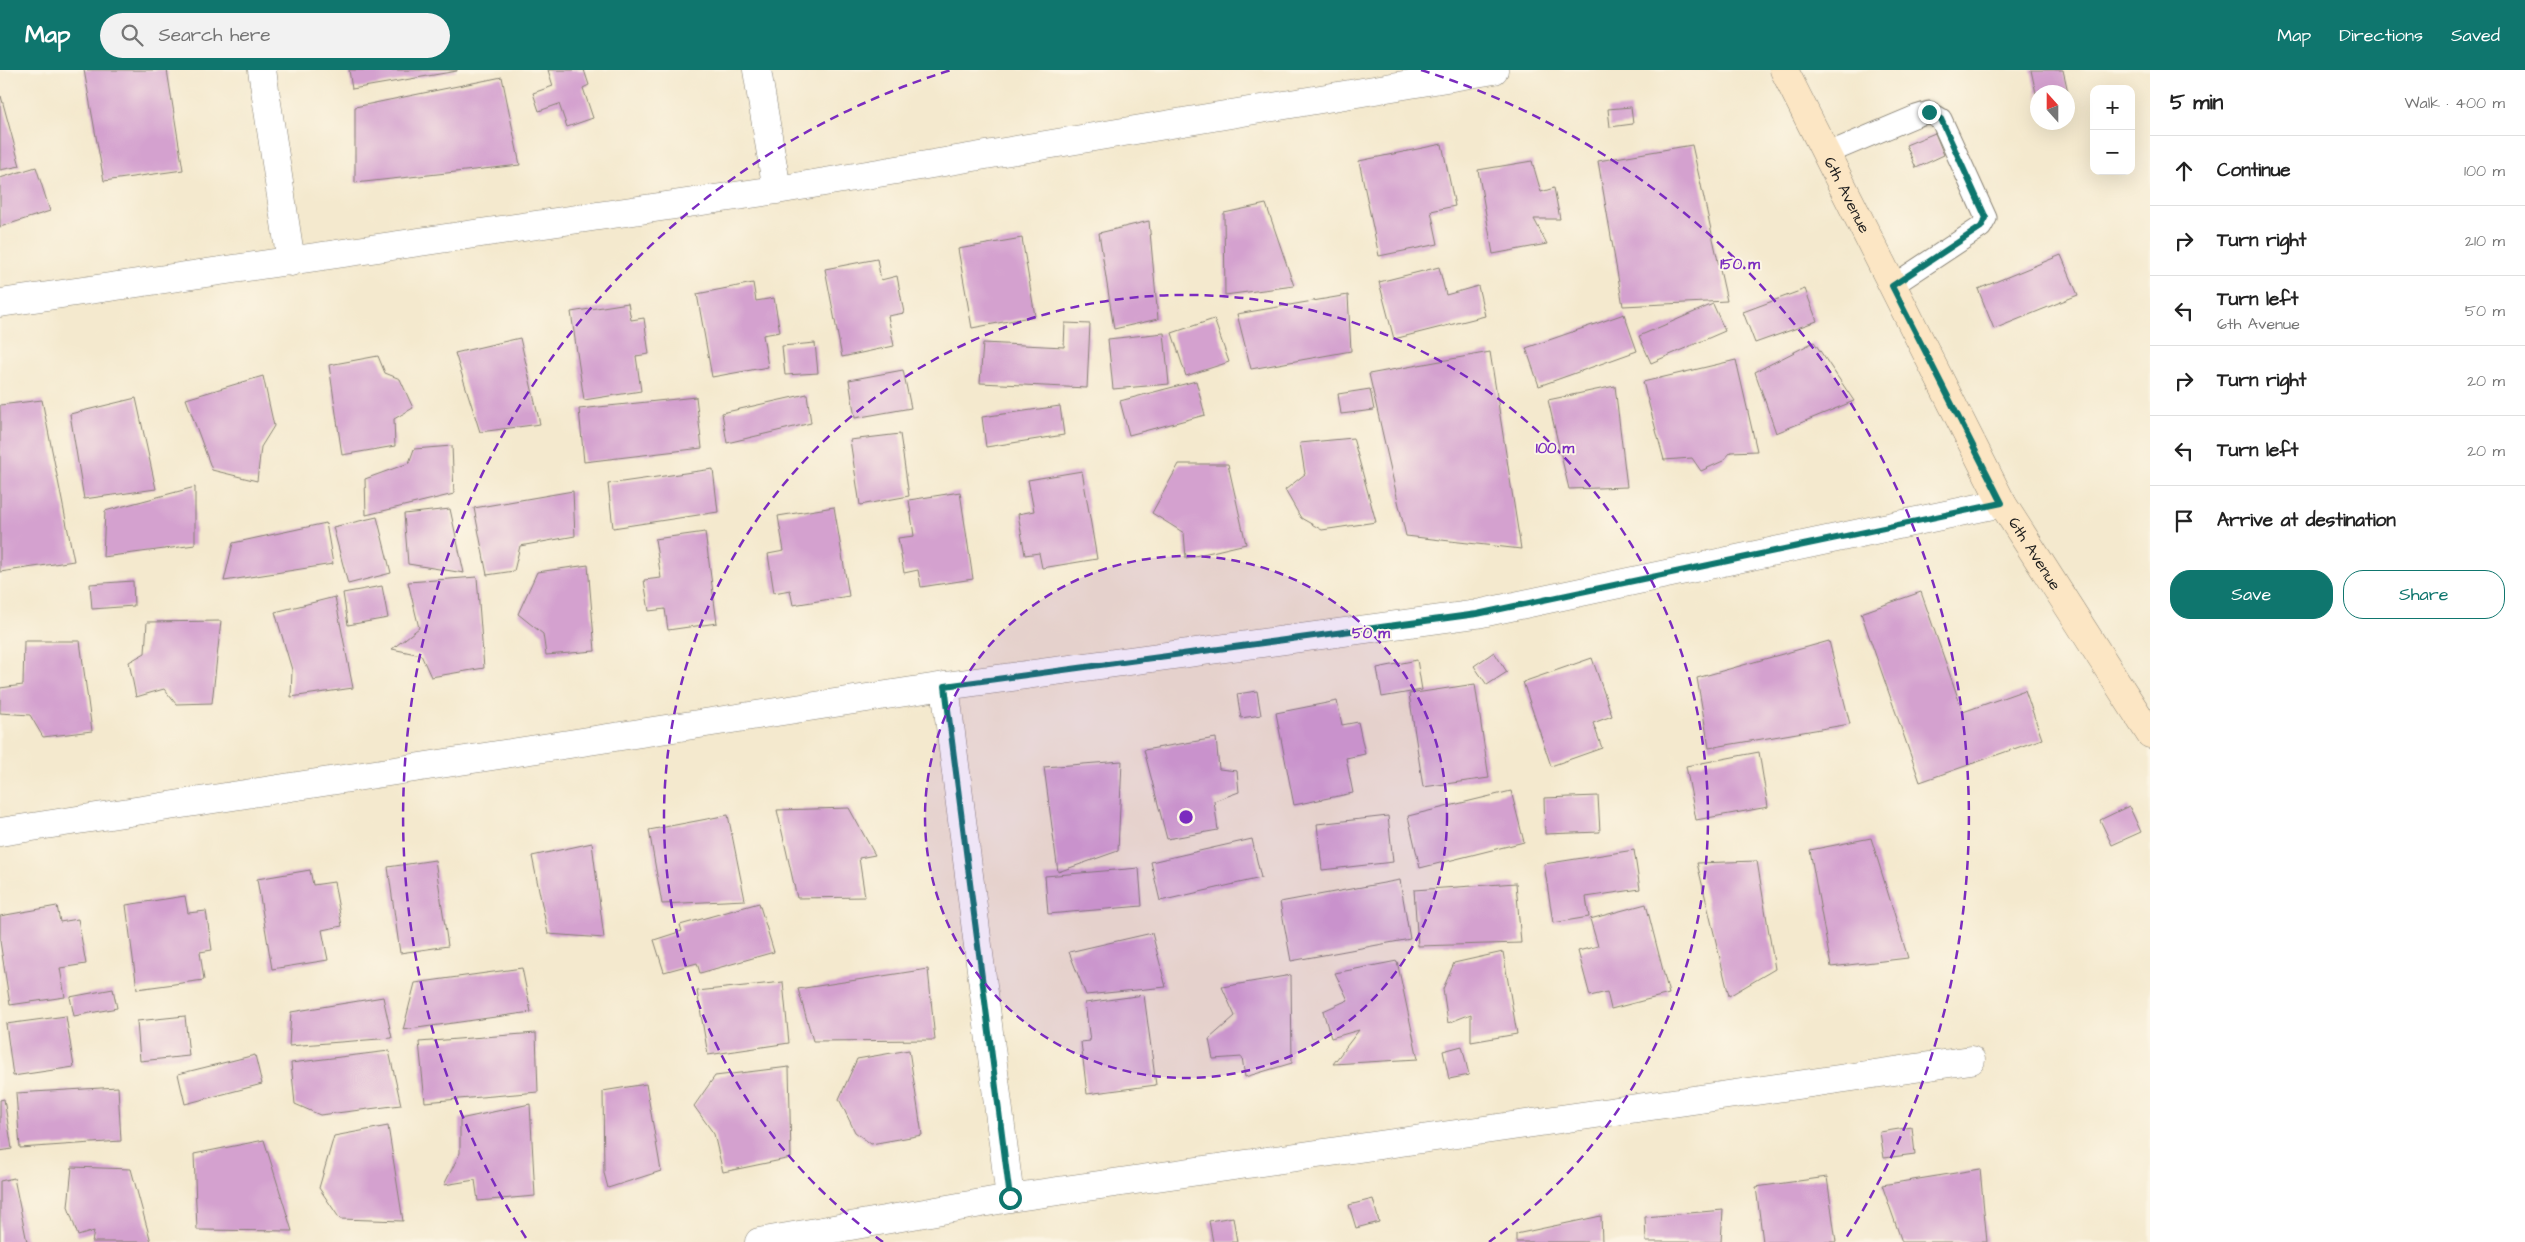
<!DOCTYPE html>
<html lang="en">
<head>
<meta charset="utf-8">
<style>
	:root { --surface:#fff; --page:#f2f2f2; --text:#222; --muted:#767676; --line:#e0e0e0; --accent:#0f766e }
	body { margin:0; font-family:"Architects Daughter",sans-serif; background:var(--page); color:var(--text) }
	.controls { position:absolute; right:15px; top:15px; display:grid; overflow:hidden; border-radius:10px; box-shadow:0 5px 20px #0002 }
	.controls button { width:45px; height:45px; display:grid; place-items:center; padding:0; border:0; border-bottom:1px solid var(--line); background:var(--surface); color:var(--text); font:25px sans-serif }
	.compass { position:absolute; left:2030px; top:15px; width:45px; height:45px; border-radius:50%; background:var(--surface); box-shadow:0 5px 20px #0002; rotate:339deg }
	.stop { position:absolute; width:15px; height:15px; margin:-11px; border:4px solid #0f766e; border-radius:50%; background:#fff }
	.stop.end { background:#0f766e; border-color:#fff; box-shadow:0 1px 5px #0008 }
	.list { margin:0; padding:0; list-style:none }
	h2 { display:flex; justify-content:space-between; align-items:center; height:65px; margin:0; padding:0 20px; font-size:21px }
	h2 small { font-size:16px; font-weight:400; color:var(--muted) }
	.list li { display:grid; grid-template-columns:32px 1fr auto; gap:15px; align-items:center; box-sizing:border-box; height:70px; padding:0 20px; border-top:1px solid var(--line) }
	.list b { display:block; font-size:19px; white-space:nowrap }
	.list p { margin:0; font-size:16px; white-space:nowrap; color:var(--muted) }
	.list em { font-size:16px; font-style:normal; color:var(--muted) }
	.actions { display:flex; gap:10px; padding:15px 20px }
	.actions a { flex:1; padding:11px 0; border:1px solid var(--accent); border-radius:20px; text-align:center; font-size:18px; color:var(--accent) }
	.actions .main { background:var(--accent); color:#fff }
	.icon { flex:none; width:28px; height:28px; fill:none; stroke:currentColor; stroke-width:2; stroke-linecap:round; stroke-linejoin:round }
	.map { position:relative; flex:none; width:2150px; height:1172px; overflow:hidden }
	header { display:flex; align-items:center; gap:30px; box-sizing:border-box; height:70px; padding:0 25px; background:var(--accent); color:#fff }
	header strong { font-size:24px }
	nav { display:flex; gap:28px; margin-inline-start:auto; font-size:18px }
	.search { width:350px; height:45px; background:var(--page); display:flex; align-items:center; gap:12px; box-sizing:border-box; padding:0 18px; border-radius:28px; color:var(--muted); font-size:19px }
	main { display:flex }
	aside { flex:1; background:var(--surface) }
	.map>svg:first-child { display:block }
	.building { fill:#d4a1cf }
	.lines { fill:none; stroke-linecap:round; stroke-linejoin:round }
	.lane-casing { stroke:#888275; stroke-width:23 }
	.street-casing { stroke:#888275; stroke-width:29 }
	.secondary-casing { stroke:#888275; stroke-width:29 }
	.lane { stroke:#fff; stroke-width:21 }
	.street { stroke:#fff; stroke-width:28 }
	.secondary { stroke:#fce6c4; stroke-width:28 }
	.route { stroke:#0f766e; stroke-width:6 }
	.ring { fill:none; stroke:#7b2cbf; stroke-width:2.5; stroke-dasharray:9 6 }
	.labels { text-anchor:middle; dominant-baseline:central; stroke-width:4; stroke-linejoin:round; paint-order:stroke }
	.street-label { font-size:16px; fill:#1c1c1c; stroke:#fcf5e5 }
	.centre { fill:#7b2cbf; stroke:#fcf5e5; stroke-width:2.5 }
	.ring-label { font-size:15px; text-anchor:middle; font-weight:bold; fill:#7b2cbf; stroke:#fcf5e5; stroke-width:4; stroke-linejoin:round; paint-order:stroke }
</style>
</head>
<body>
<header>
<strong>Map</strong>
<div class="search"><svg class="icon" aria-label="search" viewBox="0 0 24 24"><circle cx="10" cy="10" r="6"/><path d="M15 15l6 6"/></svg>Search here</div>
<nav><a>Map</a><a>Directions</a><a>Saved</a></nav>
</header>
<main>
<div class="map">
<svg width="2150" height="1172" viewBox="0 0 2150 1172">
	<rect width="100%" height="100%" fill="#fcf5e5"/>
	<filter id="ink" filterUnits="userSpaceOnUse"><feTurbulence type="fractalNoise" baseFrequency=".02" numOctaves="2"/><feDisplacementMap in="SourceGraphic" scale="10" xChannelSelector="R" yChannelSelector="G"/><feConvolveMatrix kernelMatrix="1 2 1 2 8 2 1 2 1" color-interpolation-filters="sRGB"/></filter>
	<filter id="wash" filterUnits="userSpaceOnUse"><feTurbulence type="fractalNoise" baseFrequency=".0096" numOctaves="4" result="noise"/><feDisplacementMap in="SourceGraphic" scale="20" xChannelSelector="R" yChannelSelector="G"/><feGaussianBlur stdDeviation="1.12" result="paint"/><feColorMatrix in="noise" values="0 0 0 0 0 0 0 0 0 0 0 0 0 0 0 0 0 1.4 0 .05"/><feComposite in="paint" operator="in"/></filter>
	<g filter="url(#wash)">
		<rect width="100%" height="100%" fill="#f4e9ce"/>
		<g id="blocks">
			<path class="building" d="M84,0h83l16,100 -79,11z
				M349,0h108v1l-105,18z
				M548,0h36l5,15 -6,3 10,30 -26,9 -8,-23 -20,7 -6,-18 20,-7z
				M2031,0h32l5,22h-30l-1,6z
				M502,7l18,88 -165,18v-76z
				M1,26l19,70 -20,4v-73z
				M1631,37l2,17 -23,3 -2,-18z
				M1935,63l9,22 -28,13 -10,-23z
				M1442,74l13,62 -24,5 7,33 -59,12 -20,-95z
				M1692,75l35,156 -104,5 -25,-145z
				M1532,91l9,31 13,-4 6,31h-26l13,25 -54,10 -15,-84z
				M36,97l14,44 -50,16v-49z
				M1266,134l28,82 -69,9 -1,-82z
				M1149,151l9,98 -44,10 -15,-96z
				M1022,168l13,78 -63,12 -14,-79z
				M2061,185l17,40 -84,34 -16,-40z
				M877,189l4,21 16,-4 7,37 -16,3 6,30 -52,11 -17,-88z
				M1439,197l7,28 32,-9 7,30 -91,23 -15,-57z
				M753,213l3,18 18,-3 6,34 -17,3 5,32 -56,10 -15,-83z
				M1805,219l12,32 -62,22 -12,-31z
				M1348,225l3,56 -100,18 -14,-55z
				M628,233l3,17 13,-2 5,36 -13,2 5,35 -57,9 -13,-88z
				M1713,234l12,27 -74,32 -12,-27z
				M1624,244l13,37 -98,35 -13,-38z
				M1214,249l15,43 -43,14 -14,-43z
				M1065,253l25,1 -3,64 -107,-5 3,-40 81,4z
				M1164,263l5,51 -56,5 -5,-50z
				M520,268l20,86 -60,8 -25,-79z
				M1814,272l40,59 -78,32 -21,-61z
				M815,273l3,30 -33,2 -3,-29z
				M1490,282l31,197 -115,-13 -37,-162z
				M378,286l7,17 15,6 13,29 -19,11 1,27 -53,9 -13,-90z
				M1736,290l21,91 -26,1 -8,9 -22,10 -9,-13 -28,2 -21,-78z
				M903,300l8,38 -56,10 -6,-38z
				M263,306l11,50 -13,21 -4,34 -45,-11 -26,-71z
				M1196,311l9,34 -76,20 -9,-34z
				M1615,316l12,101 -58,2 -21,-89z
				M1370,319l4,21 -33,4 -3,-20z
				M807,324l4,29 -84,20 -5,-30z
				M696,327l6,51 -118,14 -5,-53z
				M136,328l20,91 -72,10 -14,-85z
				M42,330l32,161 -74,11v-167z
				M1060,336l4,29 -78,12 -4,-30z
				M900,364l9,62 -49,9 -10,-65z
				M1353,368l23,84 -54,8 -21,-12 -16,-28 20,-16 -5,-31z
				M452,376l2,48 -88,21 -1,-36 44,-16 5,-14z
				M1179,394h49l18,80 -60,14 -2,-25 -32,-20z
				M713,399l5,43 -105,16 -5,-44z
				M1082,401l15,88 -55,9 -3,-15 -14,2 -7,-41 16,-3 -6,-31z
				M195,417v58l-92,12 2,-46z
				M573,421l2,45 -55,10 -6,25 -27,4 -13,-67z
				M960,422l13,87 -52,8 -3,-17 -14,3 -6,-35 16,-2 -5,-36z
				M834,437l15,89 -56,9 -3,-15 -16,3 -6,-39 16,-3 -6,-35z
				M450,439l14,64 -56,-9 -4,-50z
				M377,447l14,56 -43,11 -15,-57z
				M326,453l7,41 -109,17 9,-38z
				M705,462l12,91 -49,7 -3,-21 -16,2 -5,-31 17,-2 -6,-39z
				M588,495l7,86 -49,4 -3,-21 -25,-20 19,-42z
				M477,507l7,91 -53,9 -10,-22 -29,-6 27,-21 -11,-46z
				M133,511l1,25 -42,3 -2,-25z
				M382,516l6,32 -40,7 -5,-32z
				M1921,522l42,120 62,-22 17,49 -122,43 -59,-169z
				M335,527l18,91 -62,9 1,-27 -17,-58z
				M221,551l-9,82 -36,1 -12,-15 -28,8 -7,-35 16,-9 2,-31z
				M24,571h56l12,90 -49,6 -13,-22 -30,-2v-25l23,-3z
				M1829,571l21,83 -141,24 -12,-70z
				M1494,582l13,20 -20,13 -13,-19z
				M1592,588l20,58 -19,7 9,25 -51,18 -28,-84z
				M1417,590l5,30 -40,7 -5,-29z
				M1475,614l14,94 -66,9 -14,-93z
				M1257,621l4,24 -20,3 -4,-24z
				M1337,631l5,24 16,-3 7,32 -19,4 7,35 -59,12 -18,-92z
				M1216,668l3,31 18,2 2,21 -25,9 4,29 -51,9 -23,-89z
				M1759,682l9,55 -72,13 -10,-54z
				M1122,691l-4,90 -60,21 -14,-105z
				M1511,721l13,51 -104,26 -12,-52z
				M1598,726l2,36 -55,2 -1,-36z
				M2129,736l12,26 -29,13 -12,-25z
				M849,738l26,47 -16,3 6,39 -68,1 -20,-88z
				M728,745l17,85 -83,4 -13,-74z
				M1388,746l5,46 -71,8 -5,-46z
				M1871,768l37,120 -77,9 -21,-117z
				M1252,769l9,39 -101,23 -9,-39z
				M592,773l12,95 -56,-4 -16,-78z
				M1634,780l6,39 -54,8 3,20 -36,6 -9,-59z
				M435,790l13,86 -48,7 -12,-86z
				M1757,791l18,108 -46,27 -32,-133z
				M1139,798l3,38 -94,8 -3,-38z
				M310,800l3,15 21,-3 8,44 -20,4 6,30 -56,9 -15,-90z
				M1400,810l10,59 -119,22 -11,-59z
				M1516,813l5,60 -103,3 -4,-56z
				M185,826l3,17 18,-2 6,39 -12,2 4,28 -67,9 -11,-84z
				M759,833l15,49 -74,21 -3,-10 -33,9 -10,-32 28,-9 -2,-6z
				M1646,834l23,90 -58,15 -4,-17 -17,4 -12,-45 20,-5 -8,-27z
				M57,836l3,16 18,-3 8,45 -26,4 5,29 -55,8 -10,-64v-25z
				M1152,863l14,54 -80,8 -17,-43z
				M1503,882l14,82 -46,8v-28l-23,9 -5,-34 11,-26z
				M1397,891l21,98 -85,5 26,-34 -28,8 -8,-27 25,-11 -13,-27z
				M522,898l9,44 -128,18 12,-47z
				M928,899l7,71 -122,1 -15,-52z
				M1291,905l1,88 -47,14 -3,-20 -29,2 -4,-20 26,-23 -13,-29z
				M783,912l6,61 -81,12 -11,-64z
				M113,919l4,19 -43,8 -4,-19z
				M1144,925l12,90 -69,9 -6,-52 9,-1 -5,-38z
				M383,927l9,41 -103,8 2,-34z
				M66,946l8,51 -61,9 -7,-52z
				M185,946l4,40 -49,5 -3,-40z
				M536,963l2,59 -113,10 -6,-60z
				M1462,976l7,29 -20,4 -6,-28z
				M909,980l13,85 -51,9 -16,-12 -16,-33 18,-40z
				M389,981l12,54 -81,10 -25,-11 -4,-41z
				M255,985l7,29 -77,20 -7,-30z
				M789,997l2,91 -68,14 -9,-38 -20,-28 21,-30z
				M646,1014l15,87 -53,17 -4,-15 -1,-82z
				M118,1017l3,54 -101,7 -4,-55z
				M4,1029l8,50 -12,2v-51z
				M530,1034l5,92 -57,5 -3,-21 -31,5 16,-32v-34z
				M388,1056l15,95 -63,-2 -21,-31 15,-52z
				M1912,1057l3,27 -31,4 -4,-26z
				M264,1070l28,91 -95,-1 -3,-76z
				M72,1097l59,2 20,73h-59l2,-11 -16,5 -10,-29z
				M1980,1099l7,73h-85l-20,-57z
				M1827,1107l9,65h-73l-7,-55z
				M14,1108l13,64h-27v-61z
				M1373,1129l6,23 -23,6 -7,-23z
				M1723,1140l-2,32h-75l-1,-25z
				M1601,1146l1,26h-86v-8z
				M1233,1147l4,25h-24l-4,-21z"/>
		</g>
	</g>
	<g filter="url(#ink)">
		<use href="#blocks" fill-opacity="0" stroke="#888275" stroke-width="1"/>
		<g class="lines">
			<defs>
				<path id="lane" d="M1826,84l90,-38 13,-4 12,7 45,99 -5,9 -89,59"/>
				<path id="street" d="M262,0l29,192
					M757,0l20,120
					M0,233l777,-113 717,-120
					M945,616l65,512
					M0,762l945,-146 532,-72 525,-111
					M759,1172l251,-44 961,-138"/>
				<g id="secondary">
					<path id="s1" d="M1784,0l218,433 148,231"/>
				</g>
			</defs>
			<use href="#lane" class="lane-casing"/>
			<use href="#street" class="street-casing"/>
			<use href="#secondary" class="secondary-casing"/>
			<use href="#lane" class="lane"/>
			<use href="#street" class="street"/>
			<use href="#secondary" class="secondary"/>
		</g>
	</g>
	<g class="lines" filter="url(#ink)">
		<path class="route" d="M1010,1128l-65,-512 532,-72 525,-111 -110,-217 89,-59 5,-9 -45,-99 -12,-7"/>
	</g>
	<circle cx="1186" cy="747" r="261" fill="#7b2cbf" fill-opacity=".12"/>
	<g class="ring">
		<circle cx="1186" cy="747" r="261"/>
		<path d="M883 1172A522 522 0 1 1 1489 1172"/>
		<path d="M526 1168A783 783 0 0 1 951 0M1421 0A783 783 0 0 1 1846 1168"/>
	</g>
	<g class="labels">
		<g class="street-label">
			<text stroke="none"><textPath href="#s1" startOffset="140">6th Avenue</textPath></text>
			<text stroke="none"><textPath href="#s1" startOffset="545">6th Avenue</textPath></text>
		</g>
	</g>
	<circle cx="1186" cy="747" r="8" class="centre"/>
	<g class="ring-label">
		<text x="1740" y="199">150 m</text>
		<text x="1555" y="383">100 m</text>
		<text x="1371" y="568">50 m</text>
	</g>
</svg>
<div class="controls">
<button>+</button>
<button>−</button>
</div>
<svg class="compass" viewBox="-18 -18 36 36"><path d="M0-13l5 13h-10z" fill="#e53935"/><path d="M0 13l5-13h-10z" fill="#767676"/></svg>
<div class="stop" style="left:1010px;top:1128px"></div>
<div class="stop end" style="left:1929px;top:42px"></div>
</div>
<aside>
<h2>5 min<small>Walk · 400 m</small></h2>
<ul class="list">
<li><svg class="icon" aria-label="ahead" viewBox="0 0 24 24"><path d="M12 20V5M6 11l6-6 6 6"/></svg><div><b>Continue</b></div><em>100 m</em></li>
<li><svg class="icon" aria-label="right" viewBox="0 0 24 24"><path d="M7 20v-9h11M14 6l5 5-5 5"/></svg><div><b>Turn right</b></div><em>210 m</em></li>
<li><svg class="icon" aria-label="left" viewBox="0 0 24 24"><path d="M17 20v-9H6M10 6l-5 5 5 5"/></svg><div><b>Turn left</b><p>6th Avenue</p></div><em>50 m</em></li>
<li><svg class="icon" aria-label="right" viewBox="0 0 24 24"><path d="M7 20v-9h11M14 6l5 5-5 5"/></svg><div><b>Turn right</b></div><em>20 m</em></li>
<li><svg class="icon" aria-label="left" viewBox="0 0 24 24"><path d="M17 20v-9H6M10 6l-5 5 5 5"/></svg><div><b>Turn left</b></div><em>20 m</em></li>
<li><svg class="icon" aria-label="arrive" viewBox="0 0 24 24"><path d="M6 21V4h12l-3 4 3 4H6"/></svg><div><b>Arrive at destination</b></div></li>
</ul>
<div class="actions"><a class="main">Save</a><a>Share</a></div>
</aside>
</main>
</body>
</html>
